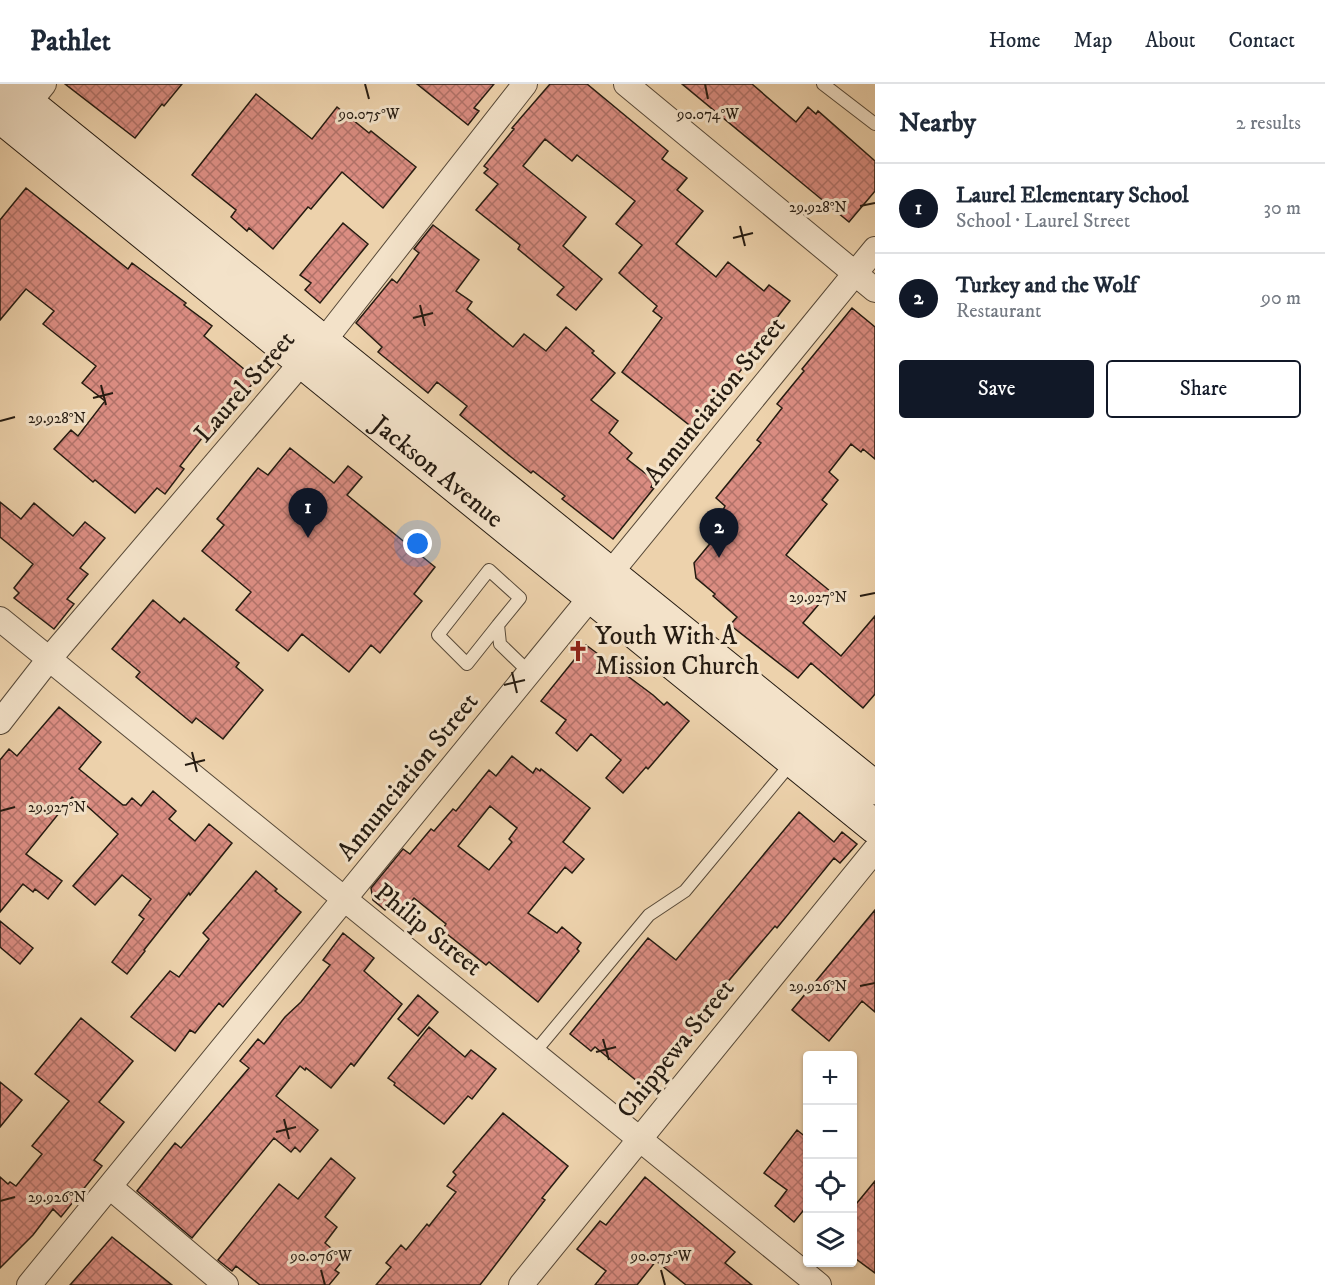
<!DOCTYPE html>
<html lang="en">
<head>
<meta charset="utf-8">
<style>
	:root { --surface:#fff; --page:#f6f6f7; --text:#1f2937; --muted:#747a83; --line:#e0e1e3; --accent:#111827 }
	body { margin:0; font-family:"IM FELL DW Pica",serif; background:var(--page); color:var(--text) }
	.controls { position:absolute; right:18px; bottom:18px; display:grid; overflow:hidden; border-radius:6px; box-shadow:0 2px 4px #0004 }
	.controls button { width:54px; height:54px; display:grid; place-items:center; padding:0; border:0; border-bottom:2px solid var(--line); background:var(--surface); color:var(--text); font:30px sans-serif }
	.you { position:absolute; left:418px; top:460px; width:21px; height:21px; margin:-15px; border:4px solid #fff; border-radius:50%; background:#1a73e8; box-shadow:0 0 0 9px #1a73e833 }
	.badge { display:grid; place-items:center; width:39px; height:39px; border-radius:50%; background:var(--accent); color:#fff; font-size:20px; font-weight:700 }
	.pin { position:absolute; translate:-50% -50px; filter:drop-shadow(0 2px 3px #0008) }
	.pin::after { content:''; position:absolute; top:32px; width:21px; height:18px; background:inherit; clip-path:polygon(0 0,100% 0,50% 100%) }
	.list { margin:0; padding:0; list-style:none }
	h2 { display:flex; justify-content:space-between; align-items:center; height:78px; margin:0; padding:0 24px; font-size:26px }
	h2 small { font-size:20px; font-weight:400; color:var(--muted) }
	.list li { display:grid; grid-template-columns:39px 1fr auto; gap:18px; align-items:center; box-sizing:border-box; height:90px; padding:0 24px; border-top:2px solid var(--line) }
	.list b { display:block; font-size:22px; white-space:nowrap }
	.list p { margin:0; font-size:20px; white-space:nowrap; color:var(--muted) }
	.list em { font-size:20px; font-style:normal; color:var(--muted) }
	.actions { display:flex; gap:12px; padding:18px 24px }
	.actions a { flex:1; padding:14px 0; border:2px solid var(--accent); border-radius:6px; text-align:center; font-size:21px; color:var(--accent) }
	.actions .main { background:var(--accent); color:#fff }
	.icon { flex:none; width:33px; height:33px; fill:none; stroke:currentColor; stroke-width:2; stroke-linecap:round; stroke-linejoin:round }
	.map { position:relative; flex:none; width:875px; height:1201px; overflow:hidden }
	header { display:flex; align-items:center; gap:36px; box-sizing:border-box; height:84px; padding:0 30px; background:var(--surface); border-bottom:2px solid var(--line) }
	header strong { font-size:28px }
	nav { display:flex; gap:33px; margin-inline-start:auto; font-size:21px }
	main { display:flex }
	aside { flex:1; background:var(--surface) }
	.map>svg:first-child { display:block }
	.building { fill:url(#building-cross-hatch); stroke:#251b11; stroke-width:1.5; fill-rule:evenodd }
	.lines { fill:none; stroke-linecap:round; stroke-linejoin:round }
	.lane-casing { stroke:#574938; stroke-width:14 }
	.street-casing { stroke:#574938; stroke-width:26 }
	.secondary-casing { stroke:#251b11; stroke-width:35 }
	.lane { stroke:#f3e2c9; stroke-width:12 }
	.street { stroke:#f3e2c9; stroke-width:24 }
	.secondary { stroke:#f3e2c9; stroke-width:33 }
	.ticks { fill:none; stroke:#251b11; stroke-width:2 }
	.labels { text-anchor:middle; dominant-baseline:central; stroke-width:6; stroke-linejoin:round; paint-order:stroke }
	.street-label { font-size:26px; fill:#251b11; stroke:#f3e2c9 }
	.poi-label { font-size:26px; fill:#251b11; stroke:#f3e2c9; text-anchor:start }
	.ticks-label { font-size:15px; text-anchor:middle; fill:#251b11; stroke:#f3e2c9; stroke-width:6; stroke-linejoin:round; paint-order:stroke }
</style>
</head>
<body>
<header>
<strong>Pathlet</strong>
<nav><a>Home</a><a>Map</a><a>About</a><a>Contact</a></nav>
</header>
<main>
<div class="map">
<svg width="875" height="1201" viewBox="0 0 875 1201">
	<defs>
		<pattern id="building-cross-hatch" width="8" height="8" patternUnits="userSpaceOnUse" patternTransform="scale(1.5)"><rect width="8" height="8" fill="#db8d82"/><path d="M0 0l8 8M0 8l8-8" fill="none" stroke="#b17269"/></pattern>
	</defs>
	<rect width="100%" height="100%" fill="#edd2ac"/>
	<filter id="stains"><feTurbulence type="fractalNoise" baseFrequency=".00333" numOctaves="4"/><feColorMatrix values="0 0 0 0 .2 0 0 0 0 .09 0 0 0 0 .02 0 0 0 .5 -.17"/></filter>
	<radialGradient id="worn" r=".72"><stop offset=".6" stop-color="#630" stop-opacity="0"/><stop offset="1" stop-color="#630" stop-opacity=".3"/></radialGradient>
	<path class="building" d="M65,0h117l-18,22 -2,-2 -27,34z
		M417,0h77l-20,24 5,3 -11,14z
		M550,0h37l81,67 -6,8 25,19 -10,12 26,21 -27,33 40,33 12,-15 36,29 5,-6 21,16 -47,60 3,3 -53,64 -71,-56 40,-54 -9,-7 4,-5 -38,-33 23,-28 -26,-21 19,-23 -58,-46 -5,6 -27,-22 -22,27 63,51 -23,29 39,33 -26,31 -19,-15 7,-8 -46,-38 2,-4 -44,-35 22,-26 -14,-11 4,-4 -4,-3 30,-37 -2,-1z
		M682,0h70l44,38 12,-15 8,7 2,-3 57,50v30l-26,31z
		M256,10l56,45 25,-32 32,26 2,-2 45,36 -33,41 -41,-36 -31,37 -3,-2 -35,42 -24,-21 -2,3 -16,-14 5,-7 -44,-35z
		M26,104l102,81 4,-6 54,40 -2,2 28,21 -8,10 52,43 -31,40 -2,-2 -14,18 -3,-2 -26,33 4,3 -19,25 -8,-6 -22,25 -40,-33 -2,2 -39,-33 17,-19 7,6 27,-35 -23,-18 14,-17 -53,-42 11,-13 -28,-22 -26,31v-100z
		M343,139l25,21 -48,59 -15,-13 6,-7 -11,-8z
		M433,141l46,35 -23,31 16,11 -5,7 46,38 11,-13 22,17 20,-24 28,24 -2,2 23,20 -24,27 27,21 -9,12 23,20 -5,6 28,22 -4,6 3,1 -41,51 -51,-40 3,-3 -32,-25 -2,2 -20,-16 -51,-42 7,-9 -30,-24 -9,11 -50,-41 4,-5 -26,-24 36,-44 5,4 22,-30 -5,-4z
		M852,224l23,19v132l-12,-10 -2,3 -10,-8 -22,28 9,8 -16,20 5,4 -41,51 44,36 -27,32 38,33 34,-40v78l-12,14 -52,-45 -13,15 -68,-53 7,-8 -24,-21 2,-2 -19,-16 -2,-15 38,-46 -9,-7 2,-4 -9,-8 45,-55 -4,-3 25,-32 -5,-4 27,-33 -2,-2z
		M290,364l44,35 14,-17 14,11 -15,18 88,72 -21,27 8,7 -42,52 -9,-8 -22,27 -47,-38 -14,17 -52,-41 15,-18 -49,-41 22,-26 -7,-6 41,-51 10,7z
		M0,418l21,17 13,-16 39,33 12,-14 20,16 -25,30 8,6 -21,25 7,5 -20,25 -40,-31 5,-5 -5,-5 19,-24 -33,-27z
		M153,516l27,23 4,-5 55,45 -3,4 27,23 -40,49 -27,-21 -4,5 -56,-46 4,-5 -28,-23z
		M586,561l67,50 11,10 3,-3 22,19 -41,48 -2,-2 -23,26 -17,-15 15,-18 -30,-26 -14,17 -21,-18 10,-13 -25,-19z
		M59,623l42,35 -22,27 44,36h3l6,-7 9,8 12,-15 23,20 -7,8 26,22 14,-17 23,19 -42,52 -1,-2 -45,57 1,1 -18,23 -15,-12 32,-43 -5,-4 12,-16 -29,-24 -27,30 -22,-19 45,-52 -31,-28 -2,2 -13,-11 -46,57 36,27 -14,18 -13,-10 -2,3 -10,-8 -23,28v-152l9,-11 8,7z
		M512,672l21,17 3,-5 4,3 1,-2 49,39 -27,34 21,17 -12,14 -7,-6 -37,46 29,20 5,-6 19,16 -4,6 2,2 -41,51 -49,-40 -3,3 -44,-35 4,-6 -32,-26 -11,14 -12,-10 -6,8 -12,-10 -2,-12 32,-39 7,5 21,-25 3,2 19,-22 3,2 33,-41 7,6zM490,722l27,22 -8,11 3,3 -23,28 -31,-24z
		M799,728l35,30 8,-10 15,12 -17,19 -6,-5 -57,70 -2,-2 -66,78 5,4 -66,82 -53,-43 -4,4 -21,-17 78,-96 28,22z
		M256,787l21,18 -2,2 26,21 -78,95 -4,-4 -24,30 -5,-3 -15,21 -44,-34 39,-46 9,6 30,-38 -6,-6z
		M875,826v102l-13,-11 -33,40 -37,-31z
		M0,837l33,27 -13,16 -20,-17z
		M343,849l31,25 -10,13 38,33 -48,62 -3,-3 -20,25 -25,-20 -1,2 -5,-4 -24,30 42,34 -18,22 -5,-5 -4,5 -17,-14 -82,100 -55,-47 38,-48 6,5 68,-80 -9,-7 18,-22 6,5 21,-27 16,-15 29,-37 -7,-5z
		M418,911l20,17 -20,24 -20,-17z
		M81,934l52,43 -34,41 25,20 -30,38 8,6 -41,51 -8,-8 -20,26 -33,33v-91l8,7 2,-2 6,4 26,-32 -10,-8 37,-45 -34,-27z
		M429,943l36,30 6,-7 25,19 -24,30 -4,-3 -24,28 -50,-39 1,-2 -7,-5z
		M0,998l22,18 -22,27z
		M503,1029l65,53 -26,32 3,2 -65,85h-104l15,-18 -5,-4 15,-18 5,5 21,-26 2,2 27,-34 -9,-6 9,-11 -3,-3z
		M797,1046l10,8v68l-13,16 -19,-16 12,-16 -23,-17z
		M331,1074l24,20 -30,39 12,10 -12,16 19,16 -9,11 4,3 -10,12h-69l-24,-19 -4,5 -14,-11 61,-76 19,15z
		M645,1093l90,75 -10,11 27,22h-66l-30,-24 -19,24h-42l11,-14 -29,-22 23,-28 6,4z
		M875,1097v92l-23,-17v-47z
		M112,1153l60,48h-102z"/>
	<g class="lines">
		<defs>
			<path id="lane" d="M823,0l52,40
				M498,541l-31,39 -29,-29 51,-65 31,28 -22,27 2,19 30,29
				M534,969l115,-138 36,-24 108,-130"/>
			<path id="street" d="M626,0l249,206
				M19,31l25,-31
				M0,535l819,666
				M0,638l49,-63 253,-297 21,-20 202,-258
				M110,1103l116,98
				M29,1201l846,-1036
				M521,1201l354,-435"/>
			<g id="secondary">
				<path d="M4,0l871,704"/>
				<path id="s1" d="M0,32l875,711"/>
			</g>
		</defs>
		<use href="#lane" class="lane-casing"/>
		<use href="#street" class="street-casing"/>
		<use href="#secondary" class="secondary-casing"/>
		<use href="#lane" class="lane"/>
		<use href="#street" class="street"/>
		<use href="#secondary" class="secondary"/>
	</g>
	<path class="ticks" d="M365,0l4,15M705,0l3,15M860,122l15,-3M740,142l5,20M733,154l20,-5M420,221l5,21M413,234l20,-5M101,301l5,20M93,314l20,-5M0,337l15,-4M860,512l15,-3M512,588l5,21M504,601l21,-5M192,668l5,20M185,681l20,-5M0,727l15,-4M860,902l15,-3M603,955l6,21M596,968l20,-5M284,1035l5,20M276,1048l20,-5M0,1117l15,-4M321,1186l4,15M661,1186l4,15"/>
	<defs>
		<symbol id="church-bare" viewBox="-9 -9 18 18"><path d="M-1.2-6h2.4v3.5h3.3v2.4h-3.3V6h-2.4V-.1h-3.3v-2.4h3.3Z" fill="#8f2418" stroke="#f3e2c9" stroke-width="2.5" paint-order="stroke"/></symbol>
	</defs>
	<g fill-rule="evenodd">
		<use href="#church-bare" x="563" y="552" width="30" height="30"/>
	</g>
	<g class="labels">
		<g class="street-label">
			<text transform="translate(245 303) rotate(-49)">Laurel Street</text>
			<text transform="translate(715 317) rotate(-51)">Annunciation Street</text>
			<text stroke="none"><textPath href="#s1" startOffset="564">Jackson Avenue</textPath></text>
			<text transform="translate(408 693) rotate(-51)">Annunciation Street</text>
			<text transform="translate(428 846) rotate(39)">Philip Street</text>
			<text transform="translate(676 965) rotate(-51)">Chippewa Street</text>
		</g>
		<g class="poi-label">
			<text x="595" y="552">Youth With A<tspan x="595" dy="30">Mission Church</tspan></text>
		</g>
	</g>
	<g class="ticks-label">
		<text x="369" y="35">90.075°W</text>
		<text x="708" y="35">90.074°W</text>
		<text x="818" y="128">29.928°N</text>
		<text x="57" y="339">29.928°N</text>
		<text x="818" y="518">29.927°N</text>
		<text x="57" y="728">29.927°N</text>
		<text x="818" y="907">29.926°N</text>
		<text x="57" y="1118">29.926°N</text>
		<text x="321" y="1177">90.076°W</text>
		<text x="661" y="1177">90.075°W</text>
	</g>
	<rect width="100%" height="100%" filter="url(#stains)"/>
	<rect width="100%" height="100%" fill="url(#worn)"/>
</svg>
<div class="controls">
<button>+</button>
<button>−</button>
<button><svg class="icon" aria-label="locate" viewBox="0 0 24 24"><circle cx="12" cy="12" r="6"/><path d="M12 2v4M12 18v4M2 12h4M18 12h4"/></svg></button>
<button><svg class="icon" aria-label="layers" viewBox="0 0 24 24"><path d="M12 4l9 5-9 5-9-5zM3 14l9 5 9-5"/></svg></button>
</div>
<div class="you"></div>
<div class="pin badge" style="left:308px;top:454px">1</div>
<div class="pin badge" style="left:719px;top:474px">2</div>
</div>
<aside>
<h2>Nearby<small>2 results</small></h2>
<ul class="list">
<li><span class="badge">1</span><div><b>Laurel Elementary School</b><p>School · Laurel Street</p></div><em>30 m</em></li>
<li><span class="badge">2</span><div><b>Turkey and the Wolf</b><p>Restaurant</p></div><em>90 m</em></li>
</ul>
<div class="actions"><a class="main">Save</a><a>Share</a></div>
</aside>
</main>
</body>
</html>
